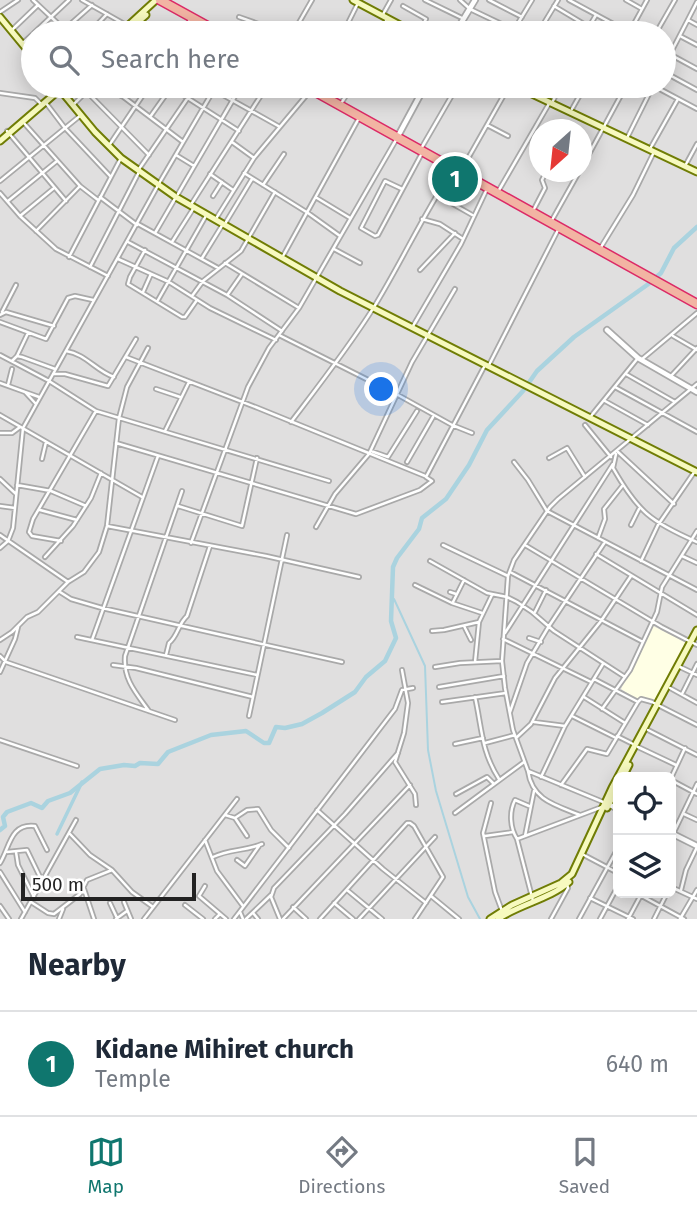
<!DOCTYPE html>
<html lang="en">
<head>
<meta charset="utf-8">
<style>
	:root { --surface:#fff; --page:#f2f2f3; --text:#1f2937; --muted:#747a83; --line:#e0e1e3; --accent:#0f766e }
	body { margin:0; font-family:"Fira Sans",sans-serif; background:var(--page); color:var(--text) }
	.controls { position:absolute; right:21px; bottom:21px; display:grid; overflow:hidden; border-radius:10px; box-shadow:0 4px 18px #0003 }
	.controls button { width:63px; height:63px; display:grid; place-items:center; padding:0; border:0; border-bottom:2px solid var(--line); background:var(--surface); color:var(--text); font:35px sans-serif }
	.compass { position:absolute; left:529px; top:119px; width:63px; height:63px; border-radius:50%; background:var(--surface); box-shadow:0 4px 18px #0003; rotate:207deg }
	.scale { position:absolute; left:21px; bottom:18px; width:175px; box-sizing:border-box; padding-left:7px; border:4px solid #222; border-top:0; font-size:19px; line-height:24px; white-space:nowrap; color:#222; -webkit-text-stroke:5px #fff; paint-order:stroke }
	.you { position:absolute; left:382px; top:390px; width:24px; height:24px; margin:-18px; border:5px solid #fff; border-radius:50%; background:#1a73e8; box-shadow:0 0 0 10px #1a73e833 }
	.badge { display:grid; place-items:center; width:46px; height:46px; border-radius:50%; background:var(--accent); color:#fff; font-size:23px; font-weight:700 }
	.pin { position:absolute; translate:-50% -50%; border:4px solid #fff; box-shadow:0 2px 7px #0006 }
	.list { margin:0; padding:0; list-style:none }
	h2 { display:flex; justify-content:space-between; align-items:center; height:91px; margin:0; padding:0 28px; font-size:30px }
	h2 small { font-size:23px; font-weight:400; color:var(--muted) }
	.list li { display:grid; grid-template-columns:46px 1fr auto; gap:21px; align-items:center; box-sizing:border-box; height:105px; padding:0 28px; border-top:2px solid var(--line) }
	.list b { display:block; font-size:26px; white-space:nowrap }
	.list p { margin:0; font-size:23px; white-space:nowrap; color:var(--muted) }
	.list em { font-size:23px; font-style:normal; color:var(--muted) }
	.icon { flex:none; width:38px; height:38px; fill:none; stroke:currentColor; stroke-width:2; stroke-linecap:round; stroke-linejoin:round }
	.map { position:relative; flex:none; width:697px; height:919px; overflow:hidden }
	.search { position:absolute; background:var(--surface); box-shadow:0 4px 18px #0003; left:21px; right:21px; top:21px; height:77px; display:flex; align-items:center; gap:18px; box-sizing:border-box; padding:0 24px; border-radius:38px; color:var(--muted); font-size:26px }
	.sheet { height:196px; background:var(--surface) }
	nav { display:flex; justify-content:space-around; align-items:center; box-sizing:border-box; height:98px; border-top:2px solid var(--line); background:var(--surface); font-size:19px; color:var(--muted) }
	nav a { display:grid; justify-items:center; gap:4px }
	nav .on { color:var(--accent) }
	.map>svg:first-child { display:block }
	.residential { fill:#e0dfdf; fill-rule:evenodd }
	.education { fill:#ffffe5 }
	.lines { fill:none; stroke-linecap:round; stroke-linejoin:round }
	.stream { stroke:#aad3df; stroke-width:2 }
	.canal { stroke:#aad3df; stroke-width:3.5 }
	.river { stroke:#aad3df; stroke-width:4.5 }
	.minor-casing { stroke:#a9a9a9; stroke-width:6 }
	.tertiary-casing { stroke:#a9a9a9; stroke-width:8 }
	.secondary-casing { stroke:#707d05; stroke-width:9 }
	.trunk-casing { stroke:#dc2a67; stroke-width:11 }
	.minor { stroke:#fff; stroke-width:2.5 }
	.tertiary { stroke:#fff; stroke-width:4.5 }
	.secondary { stroke:#f7fabf; stroke-width:5 }
	.trunk { stroke:#f2b4a3; stroke-width:8 }
</style>
</head>
<body>
<div class="map">
<svg width="697" height="919" viewBox="0 0 697 919">
	<rect width="100%" height="100%" fill="#f2efe9"/>
	<path class="residential" d="M0,0h697v919h-697zM33,33h631v53h-631zM540,130h42v42h-42zM618,777h53v116h-53z"/>
	<path class="education" d="M653,626l35,17 -31,60 -10,-4 -9,1 -17,-11z"/>
	<g class="lines">
		<path class="stream" d="M394,599l31,67 3,84 8,41 32,106 12,22"/>
		<path class="canal" d="M57,834l25,-52"/>
		<path class="river" d="M0,830l5,-4 -2,-9 4,-5 24,-9 11,5 6,-7 22,-8 30,-24 24,-4 11,1 5,-3 18,1 10,-12 43,-17 35,-4 18,12h5l7,-16 9,1 17,-4 20,-11 33,-21 11,-15 19,-16 11,-23 -5,-17 2,-54 4,-9 22,-29 3,-11 24,-19 23,-34 18,-35 36,-39 14,-20 37,-34 73,-52 14,-12 13,-25 23,-21"/>
		<defs>
			<path id="minor" d="M33,0l35,33
				M82,0l46,26
				M425,0l39,19
				M460,0l10,9 50,24
				M489,0l33,17
				M569,0l61,33
				M626,0l16,9
				M403,6l23,13 -7,14
				M554,6l35,21 7,-12
				M0,12l18,-12
				M382,16l9,-16
				M239,17l45,16
				M688,20l9,5
				M140,21l18,12
				M461,24l17,9
				M13,29l25,-24
				M65,29l27,-24
				M34,33l35,-33
				M58,33l6,-4
				M89,33l18,-19
				M183,33l7,-13
				M255,33l4,-8
				M293,33l19,-33
				M343,33l14,-28
				M380,33l6,-12
				M512,33l20,-33
				M538,33l20,-33
				M629,33l18,-33
				M656,33l19,-33
				M680,36l17,9
				M23,43l10,-9
				M664,51l33,18
				M664,66l33,-64
				M664,72l33,18
				M109,86l74,56
				M169,86l70,45
				M498,86l8,4
				M654,86l43,23
				M214,90l66,37
				M86,91l63,64
				M0,93l35,5 5,5
				M121,96l8,-10
				M553,101l7,-15
				M342,102l10,-16
				M46,103l19,25 46,49
				M74,104l18,-18
				M572,109l13,-23
				M150,117l22,-31
				M23,122l57,64 18,14
				M487,125l21,11
				M7,131l59,70
				M628,136l25,-50
				M232,142l22,16
				M110,144l39,-58
				M422,147l33,-57 12,-4
				M651,147l27,-48
				M176,155l18,11
				M685,166l12,-22
				M582,167l44,-81
				M139,169l57,-83
				M462,169l47,-83
				M244,173l64,40 32,23
				M210,174l23,16
				M0,181l81,-66
				M263,185l21,-31
				M402,189l-17,-8 -24,47 14,8 3,-1 44,-82
				M499,190l51,-88
				M0,193l20,23 36,33 52,27
				M178,194l63,-108
				M437,195l37,21
				M213,196l9,-14
				M100,197l37,28
				M317,198l33,20
				M8,201l49,-40
				M192,203l75,-117
				M534,209l11,-21 -3,-8 4,-8
				M20,216l34,-28
				M217,217l37,-59 56,-67
				M422,219l18,5 23,15
				M552,220l27,-48
				M226,222l26,-43
				M138,224l80,44
				M36,231l44,-45
				M155,233l21,-36
				M128,242l99,53 55,36
				M172,242l21,-33
				M601,247l32,-52 21,-43
				M334,249l26,14
				M145,250l-15,27 -2,7 54,33h3l12,-17
				M283,256l76,-138
				M69,257l52,-99
				M202,258l21,-34
				M118,259l51,23 41,26 66,32
				M225,263l74,45
				M90,267l49,-95
				M420,270l35,-37
				M143,292l8,-18
				M228,294l14,-20
				M192,296l11,-15 38,-30 34,-59
				M158,300l49,-86
				M2,312l14,-27
				M0,315l6,-3 48,14
				M0,322l46,17 22,-41 7,-2 18,4
				M413,326l48,-82 25,-53
				M279,335l119,60 54,30 20,8
				M673,336l24,14
				M66,351c20,3 30,20 48,26
				M0,355l49,26 47,30 233,70
				M17,356l11,-23
				M126,357l132,51 167,68
				M641,360l56,-47
				M12,361l5,-5 5,1 33,12
				M489,365l69,-135
				M53,374h12l43,12 28,-47
				M626,374l49,28
				M671,376l26,-28
				M0,383l25,9 11,12
				M8,385l4,-16
				M615,387l82,45
				M156,389l24,8
				M25,392l14,5
				M605,401l43,24
				M0,415l142,82
				M591,416l47,-58
				M291,422c29,-38 58,-75 83,-115 27,-44 49,-92 78,-136
				M585,425l26,32
				M165,431l24,-49
				M0,433h12l8,-6
				M116,443l240,71 64,-24 12,-9 -6,-4 58,-110
				M371,451l17,6 29,-46
				M618,452l56,52
				M616,454l-3,14c25,44 38,54 84,74
				M549,458l18,-10 18,29
				M42,459l4,-17
				M407,462l26,-45
				M514,462l14,18 19,31 150,79
				M0,479l16,15
				M17,485l34,6 35,15
				M0,506l15,2
				M178,506l64,20 15,-68
				M40,510l37,10
				M631,525l8,-16
				M107,526l159,30 93,21
				M316,527l19,-33 34,-40 43,-92 43,-73
				M0,535l68,47
				M598,538l7,-19 -1,-10 19,-24
				M61,541l-29,-5 -3,-4 4,-13 63,-108
				M191,543l57,-156 21,-39 30,-40 97,-168
				M443,545l65,31
				M525,545l137,82 29,15
				M0,548l8,-7 5,-13 10,-100 138,-248 55,-94
				M596,554l101,61
				M682,556l15,7
				M45,557l28,-31 18,-28 10,-25
				M430,561l57,32 20,4 10,5 15,10 22,19 71,46
				M641,561l17,-36 37,-54
				M510,572l133,70
				M415,585l37,18 30,10
				M60,592l11,7 31,9 240,54
				M450,592l6,2
				M453,602l11,-22
				M535,612l11,-22
				M464,626l7,14
				M432,631l12,-1 35,-8
				M505,633l108,-169
				M77,637l180,38
				M529,638l12,4
				M503,639l88,43
				M0,640l12,-8 15,-15 11,-5 30,-30 16,-10 15,-20 8,-26 12,-108 8,-31 21,-39
				M92,640l66,-184
				M693,643l4,2
				M166,655l3,-12c9,-7 9,-19 18,-27l23,-70
				M0,656l6,6 169,58
				M475,662l4,-40 13,-27
				M113,665l23,3 117,29
				M678,666l19,9
				M435,667l25,-4 42,-2
				M402,670l6,33 -4,30 -9,29 20,32 1,11
				M0,672l15,-33 3,-12
				M594,679l44,23 3,-3 11,3 45,23
				M439,687l65,-11
				M670,688l27,15
				M682,694l15,-30
				M475,697c7,31 6,54 24,82
				M584,697l41,26
				M442,702l64,-9
				M602,709l28,-39 27,-58 5,-25 35,-56
				M149,711c-13,-18 -26,-32 -24,-55l57,-165
				M510,712l17,-49 22,-37 56,-84
				M249,716l38,-181
				M572,716l44,22
				M534,722l31,4
				M648,730l49,25
				M617,736l16,8
				M516,738l15,-14 24,-46 46,-57 30,-45
				M0,740l77,26
				M485,743l30,-8
				M455,744l28,-6
				M638,747l38,18
				M528,771c4,29 27,34 52,44
				M541,777l24,-51 38,-62
				M671,778l14,-30
				M671,780l26,14
				M561,785l26,-36 20,5 31,-52
				M456,794l31,-17 6,6
				M603,802l-75,-31 -15,-41 -8,-42 -3,-27 6,-85 6,-16 36,-53 8,-8 139,-115
				M491,803l-8,30 12,59 7,19
				M529,806l-14,-6c-6,12 -5,28 2,39l16,62
				M317,810l66,59 43,34
				M455,813l69,-51
				M684,814l13,6
				M225,815l10,3 12,-8 11,-1 13,21 18,18
				M235,818l12,18
				M70,834l20,21 22,15 20,22 21,15
				M673,834l24,-50
				M485,836l28,-4
				M525,836l9,-45
				M517,839l85,-32
				M205,840l12,31 26,35
				M7,852l20,-2 15,31
				M16,852l2,13 16,32
				M582,854l36,19
				M213,857c16,-8 33,-6 49,-13
				M237,860l8,6 14,-20
				M0,863c10,-16 10,-40 35,-37l12,24
				M0,872l25,40
				M205,886l-6,10 27,23
				M671,887l26,12
				M84,889l10,30
				M347,890l35,29
				M681,890l5,-20 11,-23
				M640,895l44,24
				M431,896l28,23
				M590,898l43,21
				M31,902l17,11 6,1 26,-20 7,-14 25,-10
				M124,902l7,17
				M110,903l7,15
				M334,903l19,16
				M185,905l18,14
				M0,906l9,13
				M293,907l13,12
				M240,912l3,7
				M253,913l5,6
				M21,919l55,-99
				M59,919l4,-10
				M116,919l11,-8
				M144,919l93,-120
				M215,919l5,-5
				M234,919l161,-210 7,-19 11,-2
				M246,919l25,-24
				M280,919l-9,-22 3,-9 71,-74 53,-61
				M283,919l127,-134
				M320,919l87,-96h3l4,3 29,51 -28,42
				M359,919l76,-82
				M551,919l17,-31 -1,-4
				M579,919l39,-71
				M600,919l18,-33
				M628,919l14,-26
				M654,919l13,-26
				M680,919l17,-29"/>
			<path id="tertiary" d="M455,33l20,-33
				M398,136l27,-50
				M607,330l31,28 59,34
				M606,803l12,6
				M671,833l26,13"/>
			<path id="secondary" d="M353,0l62,33
				M0,17l33,40
				M130,29l16,-14
				M120,33l36,-33
				M57,86l38,46 26,26 55,39 164,94 357,181
				M515,86l182,86
				M0,141l64,-55
				M623,777l6,-12
				M607,808l11,-22
				M490,919l22,-14 49,-22 11,-9 40,-86 85,-158
				M498,919c22,-15 52,-20 71,-37"/>
			<path id="trunk" d="M160,0l60,33
				M305,86l392,218"/>
		</defs>
		<use href="#minor" class="minor-casing"/>
		<use href="#tertiary" class="tertiary-casing"/>
		<use href="#secondary" class="secondary-casing"/>
		<use href="#trunk" class="trunk-casing"/>
		<use href="#minor" class="minor"/>
		<use href="#tertiary" class="tertiary"/>
		<use href="#secondary" class="secondary"/>
		<use href="#trunk" class="trunk"/>
	</g>
</svg>
<div class="controls">
<button><svg class="icon" aria-label="locate" viewBox="0 0 24 24"><circle cx="12" cy="12" r="6"/><path d="M12 2v4M12 18v4M2 12h4M18 12h4"/></svg></button>
<button><svg class="icon" aria-label="layers" viewBox="0 0 24 24"><path d="M12 4l9 5-9 5-9-5zM3 14l9 5 9-5"/></svg></button>
</div>
<svg class="compass" viewBox="-18 -18 36 36"><path d="M0-13l5 13h-10z" fill="#e53935"/><path d="M0 13l5-13h-10z" fill="#747a83"/></svg>
<div class="scale">500 m</div>
<div class="you"></div>
<div class="pin badge" style="left:455px;top:179px">1</div>
<div class="search"><svg class="icon" aria-label="search" viewBox="0 0 24 24"><circle cx="10" cy="10" r="6"/><path d="M15 15l6 6"/></svg>Search here</div>
</div>
<section class="sheet">
<h2>Nearby<small></small></h2>
<ul class="list">
<li><span class="badge">1</span><div><b>Kidane Mihiret church</b><p>Temple</p></div><em>640 m</em></li>
</ul>
</section>
<nav>
<a class="on"><svg class="icon" aria-label="map" viewBox="0 0 24 24"><path d="M3 6l6-2 6 2 6-2v14l-6 2-6-2-6 2zM9 4v14M15 6v14"/></svg>Map</a>
<a><svg class="icon" aria-label="directions" viewBox="0 0 24 24"><path d="M12 3l9 9-9 9-9-9zM9 14v-3h6M13 9l2 2-2 2"/></svg>Directions</a>
<a><svg class="icon" aria-label="saved" viewBox="0 0 24 24"><path d="M7 4h10v16l-5-4-5 4z"/></svg>Saved</a>
</nav>
</body>
</html>
